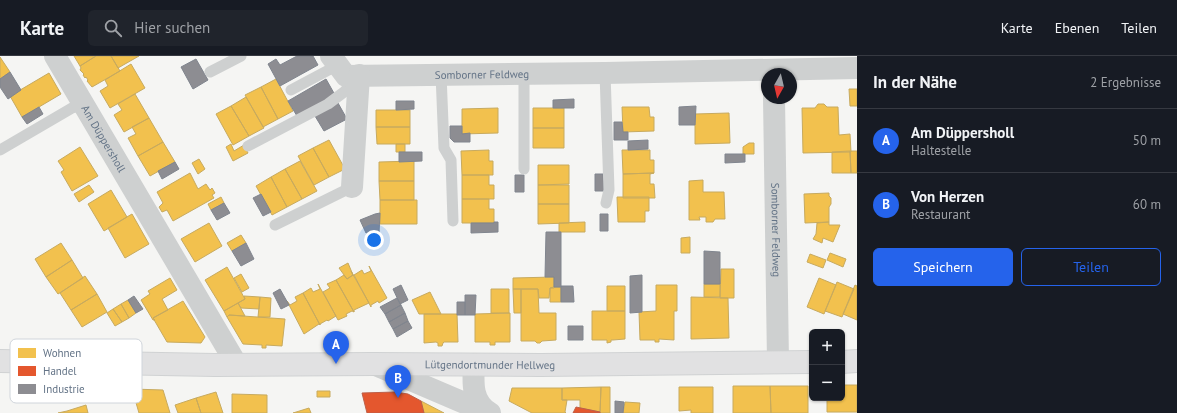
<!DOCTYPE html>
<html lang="de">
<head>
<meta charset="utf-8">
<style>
	:root { --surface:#171b24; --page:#20242c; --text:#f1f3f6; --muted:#9ea1a6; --line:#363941; --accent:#2563eb }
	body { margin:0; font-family:"PT Sans",sans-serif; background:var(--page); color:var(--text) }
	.controls { position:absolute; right:12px; bottom:12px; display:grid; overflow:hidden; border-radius:6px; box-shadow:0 1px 3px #0004 }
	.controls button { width:36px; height:36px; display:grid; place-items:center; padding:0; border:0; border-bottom:1px solid var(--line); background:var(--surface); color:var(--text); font:20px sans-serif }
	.compass { position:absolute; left:761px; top:12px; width:36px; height:36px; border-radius:50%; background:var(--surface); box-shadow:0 1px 3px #0004; rotate:188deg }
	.you { position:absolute; left:374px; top:184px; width:14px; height:14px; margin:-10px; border:3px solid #fff; border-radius:50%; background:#1a73e8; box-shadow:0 0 0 6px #1a73e833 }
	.badge { display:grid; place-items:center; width:26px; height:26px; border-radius:50%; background:var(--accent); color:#fff; font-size:13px; font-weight:700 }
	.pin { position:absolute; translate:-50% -33px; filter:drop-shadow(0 1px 2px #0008) }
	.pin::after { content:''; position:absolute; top:21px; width:14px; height:12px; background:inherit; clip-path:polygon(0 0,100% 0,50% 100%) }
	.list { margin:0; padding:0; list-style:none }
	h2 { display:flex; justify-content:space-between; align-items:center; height:52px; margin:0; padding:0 16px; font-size:17px }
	h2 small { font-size:13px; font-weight:400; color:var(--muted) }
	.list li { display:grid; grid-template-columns:26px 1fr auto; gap:12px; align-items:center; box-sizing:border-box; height:64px; padding:0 16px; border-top:1px solid var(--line) }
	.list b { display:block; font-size:15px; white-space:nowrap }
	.list p { margin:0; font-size:13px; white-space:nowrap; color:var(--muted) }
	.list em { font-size:13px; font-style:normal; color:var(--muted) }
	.actions { display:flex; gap:8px; padding:12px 16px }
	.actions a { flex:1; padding:9px 0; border:1px solid var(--accent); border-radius:6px; text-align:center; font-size:14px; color:var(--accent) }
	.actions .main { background:var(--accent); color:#fff }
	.icon { flex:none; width:22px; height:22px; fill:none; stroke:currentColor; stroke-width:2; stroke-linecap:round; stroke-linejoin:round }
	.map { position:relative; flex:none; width:857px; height:357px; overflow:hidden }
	header { display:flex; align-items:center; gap:24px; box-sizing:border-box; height:56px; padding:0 20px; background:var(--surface); border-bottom:1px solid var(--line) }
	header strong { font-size:19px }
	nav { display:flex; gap:22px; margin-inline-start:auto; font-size:14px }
	.search { width:280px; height:36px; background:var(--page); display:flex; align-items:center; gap:10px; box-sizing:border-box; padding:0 14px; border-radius:6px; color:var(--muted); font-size:15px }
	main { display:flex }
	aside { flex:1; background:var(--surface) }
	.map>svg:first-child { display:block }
	.homes { fill:#f2c14e; stroke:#c7aa5f }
	.shops { fill:#e4572e; stroke:#bd5f48 }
	.industry { fill:#8d8d92; stroke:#80858e }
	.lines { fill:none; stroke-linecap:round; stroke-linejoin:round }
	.secondary-casing { stroke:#d0d2d3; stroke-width:24 }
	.service { stroke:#ced0d0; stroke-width:11 }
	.minor { stroke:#ced0d0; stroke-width:22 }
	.tertiary { stroke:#ced0d0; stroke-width:22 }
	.secondary { stroke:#e1e1e2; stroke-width:22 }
	.labels { text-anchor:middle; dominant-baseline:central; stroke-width:4; stroke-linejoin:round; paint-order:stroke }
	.street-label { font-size:11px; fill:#637386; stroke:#fff }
	.key { fill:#fff; stroke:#d0d5db; stroke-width:1 }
	.key-label { font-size:11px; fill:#637386 }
</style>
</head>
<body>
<header>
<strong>Karte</strong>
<div class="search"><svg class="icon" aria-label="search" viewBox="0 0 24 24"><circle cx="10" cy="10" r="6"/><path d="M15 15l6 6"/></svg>Hier suchen</div>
<nav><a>Karte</a><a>Ebenen</a><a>Teilen</a></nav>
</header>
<main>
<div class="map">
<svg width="857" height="357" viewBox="0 0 857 357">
	<rect width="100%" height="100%" fill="#f5f5f3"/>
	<path class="homes" d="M74,0h22l-16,10z
		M96,0h15l9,15 -28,16 -5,-6 1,-1 -2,-3 -1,1 -2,-3 1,-1 -4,-4 1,-2 -1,-2z
		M111,0h28l-21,12z
		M0,1l10,15 -10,7z
		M131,8l14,24 -35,20 -10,-17 8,-5 -3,-6z
		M49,17l12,21 -39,23 -12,-21z
		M276,23l17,32 -15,8 -17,-32z
		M261,31l17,32 -15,8 -18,-32z
		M849,33h8v17h-7z
		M135,38l14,24 -25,14 -10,-17 8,-5 -4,-6z
		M246,41l18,31 -15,8 -18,-30z
		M818,48h6l3,3h11l1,28 11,-1 1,18 -48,1 -1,-45h13z
		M231,50l18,30 -16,9 -17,-31z
		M622,51h27l1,10h4v14l-31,1z
		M498,52v25l-36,1v-25z
		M533,52h31v20h-31z
		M376,54h34v17h-34z
		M729,57l1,30 -35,1v-30z
		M149,62l14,24 -25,14 -10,-18 8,-4 -4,-7z
		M376,71h34v17h-33z
		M533,72h31v20h-31z
		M329,84l16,29 -16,8 -16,-29z
		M163,86l12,20 -25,14 -12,-20z
		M749,87h5v11h-11v-7z
		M231,88l3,7 10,-6 4,8 -15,8 -7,-14z
		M396,88h9v8h-9z
		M80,91l18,29 -26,15 -11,-19 3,-2 -6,-9z
		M313,92l16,29 -15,8 -16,-29z
		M489,94v11h4v14h-31l-1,-24z
		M622,94h28v10h4v13l-31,1z
		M850,95l1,22h-19v-21z
		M850,95h7v22h-6z
		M199,103l6,10 -7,5 -6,-11z
		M300,105l17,30 -15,8 -17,-30z
		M414,105v20h-35v-19z
		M538,109h31v19l-31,1z
		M285,113l17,30 -15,8 -16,-30z
		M190,117l8,16 8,-5 4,6 2,-2 3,5 -3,2 2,3 -41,23 -6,-11 -5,2 -3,-5 4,-4 -6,-11z
		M654,117l-4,1v10h4l1,14h-32v-24z
		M462,119h27v10h5v14h-32z
		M271,121l16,30 -15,8 -16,-29z
		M703,124v12h21l1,27h-10l-2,3h-7v-5h-7l1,3h-11v-39z
		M379,125h35v19h-34z
		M89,129l5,7 -15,10 -5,-8z
		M538,129h31v19h-31z
		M111,134l16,27 -23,14 -16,-27z
		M829,137v3l2,2v6l-2,3v15l-24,1 -1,-29z
		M221,141l3,6 -13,7 -3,-6z
		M617,141h32v14h-4v11h-27z
		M462,143h27v10h5v14h-32z
		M380,144h37v24h-37z
		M538,148h31v19l-31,1z
		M132,158l17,30 -24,14 -17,-30z
		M585,166v10h-26v-9z
		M829,166v3h11l-7,17 -10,-4 -1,5 -9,-4 3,-5 1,-11z
		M209,167l13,23 -27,16 -14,-23z
		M241,179l5,8 -14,8 -5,-8z
		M690,181v16h-9v-15z
		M61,187l11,17 -26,17 -11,-18z
		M830,197l16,6 -3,8 -16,-7z
		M810,198l16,6 -3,8 -16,-6z
		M72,204l11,18 -25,16 -12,-17z
		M348,207l5,12 -6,4 -8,-11z
		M369,210l18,32 -8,5 -1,-2 -7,4v2l-17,-32 8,-5 2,4 7,-3z
		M227,211l18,32 -21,12 -19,-31z
		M721,213h13v29h-14z
		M351,215l18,32 -15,7v2l-18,-32 8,-5 3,4 6,-4z
		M241,218l8,14 -7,4 -8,-14z
		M85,220l12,18 -26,16 -11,-17z
		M554,221v11h-4l-1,10h-10l-1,-9h-25v-11z
		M170,222l7,12 -15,9 6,11 -15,8 2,2h-2l-12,-20 9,-6 -2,-3z
		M819,222l17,7 -12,29 -17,-7z
		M336,224l18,32 -2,-1 -6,3 1,2 -9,4 -15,-28 7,-4 -3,-4z
		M837,226l17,7 -12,28 -17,-6z
		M318,228l18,32 -8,5 -1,-1 -7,4v1l-17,-32 8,-5 2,4 7,-3z
		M704,228h16v13h-16z
		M656,229h21v26h-3v29l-15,-1v3h-4v-2h-15l-1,-28 17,-1z
		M855,229l2,1v34l-14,-6z
		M607,230h18v25h-18z
		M554,231h7v15h-11v-14z
		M491,233h18v24h-18z
		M513,233h8v24h-7z
		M521,233h17l1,24h17v27l-14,1 -2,2h-3l-2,-2h-14z
		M430,236l11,22h-22l-7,-14z
		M303,237l17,32 -1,-1 -15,10 -17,-33 3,4 7,-4 -2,-4z
		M97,238l10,18 -25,15 -11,-17z
		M244,240l16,1 -1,12 -18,-1 -3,-5 7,-4z
		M260,241l11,1 -1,19h-12z
		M691,241l37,1 1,40 -38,1z
		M128,244l8,13 -7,5 -8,-14z
		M183,245l22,36 -4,6 -34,-1 -14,-24z
		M238,247l7,13 -16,-1 -2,2 -3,-6z
		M121,248l8,14 -7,4 -9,-13z
		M113,253l9,13 -7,4 -8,-13z
		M592,255h33v28l-12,1h-2v2l-4,1v-3h-15z
		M510,257v29h-15v3h-5v-3h-15v-28z
		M424,258h33l1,28h-14l-1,1 -1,3h-4v-3l-2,-1 -12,1z
		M229,259l56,4 -3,27 -16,-1v3h-4v-3l-19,-1 -16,-27z
		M842,329h15v27h-30v-14h15z
		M733,330h37l1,27h-38z
		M770,330h38v27h-37z
		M601,331h9v26h-10z
		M601,331l-1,25 -20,-4v-8h-18v-12z
		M679,331h34v26h-22v-3l-12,1z
		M512,332h50v12h5l-2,12 1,1h-34l-23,-12z
		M132,333l31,1 7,23h-31z
		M317,335h13v6h-13z
		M216,336l7,21h-22l-5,-15z
		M232,338l35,1v18h-35z
		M196,342l5,15h-23l-3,-8z
		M421,345l23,12h-20z
		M625,346l15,1 -1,10h-16z
		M86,349l2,8h-30l9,-2z
		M309,352l2,5h-18z"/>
	<path class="shops" d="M395,336l13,2 13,7 3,12h-57l-5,-20z
		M576,351l24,5v1h-27z"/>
	<path class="industry" d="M297,0h16l5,9 -38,21 -12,-22 8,-5 4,6z
		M196,3l12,21 -15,9 -12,-22z
		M10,16l11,18 -13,9 -8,-12v-8z
		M326,23l9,16 -38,21 -9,-15z
		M574,43v9h-21v-8z
		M396,45h18v8l-18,1z
		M338,47l9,16 -23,12 -9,-15z
		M696,50l-1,19h-16v-18z
		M39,51l4,7 -16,10 -5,-7z
		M614,66h8l1,10h5v8h-14z
		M450,70h12v8l8,-1v9h-16l-4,-4z
		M648,84v9l-20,1v-9z
		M399,96h23v9l-23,1z
		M725,98h20v8l-20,1z
		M175,106l4,7 -17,10 -4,-8z
		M595,118h8l1,17h-9z
		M515,119h9v17h-9z
		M261,138l10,18 -8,4 -10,-18z
		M224,147l6,10 -13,7 -6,-10z
		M380,157l-1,20h-13l-6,-13 15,-6z
		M600,158h8v17h-8z
		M494,166h4v10l-27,1v-10h23z
		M546,176h15v55h-7v-10h-9z
		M246,187l8,16 -13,7 -9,-15z
		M704,195l16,1v32h-16z
		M642,219v37l-12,1v-37z
		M401,229l7,15 -8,4 -7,-15z
		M561,230h12l1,16h-13z
		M280,233l9,16 -8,4 -8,-16z
		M465,239h11l-1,20h-10z
		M134,240l9,13 -7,4 -8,-13z
		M397,242l4,7 -16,9 -5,-7z
		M457,246h8v13h-8z
		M401,249l4,8 -16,9 -4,-8z
		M405,257l3,8 -15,8 -4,-7z
		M408,265l4,7 -15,9 -4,-8z
		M568,270h15v14h-15z
		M615,345l9,1 -1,11h-8z"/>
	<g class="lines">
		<defs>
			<g id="secondary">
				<path id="s4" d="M0,305l215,4 158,-1 168,1 271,-3"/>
				<path d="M842,306l15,-1"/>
			</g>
		</defs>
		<use href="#secondary" class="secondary-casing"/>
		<path class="service" d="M210,16l31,-16
			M605,17l4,117 -3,13
			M441,18l3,74 7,12 2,61
			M291,34l47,-25
			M248,90l80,-42 16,-12 12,-13
			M0,94l72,-42 12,-4
			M524,113v-95
			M275,169l77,-38"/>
		<g class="minor">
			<path id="s1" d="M55,0l182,309"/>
			<path id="s2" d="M331,0l15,20 259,-3 252,-5"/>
			<path id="s3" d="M774,42l4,264"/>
			<path d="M352,131l7,-112"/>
		</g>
		<path class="tertiary" d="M373,308l115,49
			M474,308c-1,18 -3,38 16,49"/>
		<use href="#secondary" class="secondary"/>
	</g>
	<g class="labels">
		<g class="street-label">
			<text stroke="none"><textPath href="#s2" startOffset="161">Somborner Feldweg</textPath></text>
			<text stroke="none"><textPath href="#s1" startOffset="96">Am Düppersholl</textPath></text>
			<text stroke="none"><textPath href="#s3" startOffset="132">Somborner Feldweg</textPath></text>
			<text stroke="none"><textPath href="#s4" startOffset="490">Lütgendortmunder Hellweg</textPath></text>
		</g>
	</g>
	<rect x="10" y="283" width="132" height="64" rx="6" class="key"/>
	<rect x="18" y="292" width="18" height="10" fill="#f2c14e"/>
	<rect x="18" y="310" width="18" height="10" fill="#e4572e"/>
	<rect x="18" y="328" width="18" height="10" fill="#8d8d92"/>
	<g class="key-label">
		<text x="43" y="301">Wohnen</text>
		<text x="43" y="319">Handel</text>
		<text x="43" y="337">Industrie</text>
	</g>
</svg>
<div class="controls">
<button>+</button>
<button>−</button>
</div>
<svg class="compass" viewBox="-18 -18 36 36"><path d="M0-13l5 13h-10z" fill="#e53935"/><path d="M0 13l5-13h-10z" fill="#9ea1a6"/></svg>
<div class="you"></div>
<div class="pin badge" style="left:336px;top:308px">A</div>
<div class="pin badge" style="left:398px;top:342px">B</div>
</div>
<aside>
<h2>In der Nähe<small>2 Ergebnisse</small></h2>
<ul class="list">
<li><span class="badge">A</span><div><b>Am Düppersholl</b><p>Haltestelle</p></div><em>50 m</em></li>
<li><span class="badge">B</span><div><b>Von Herzen</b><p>Restaurant</p></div><em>60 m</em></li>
</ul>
<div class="actions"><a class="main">Speichern</a><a>Teilen</a></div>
</aside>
</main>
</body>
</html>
